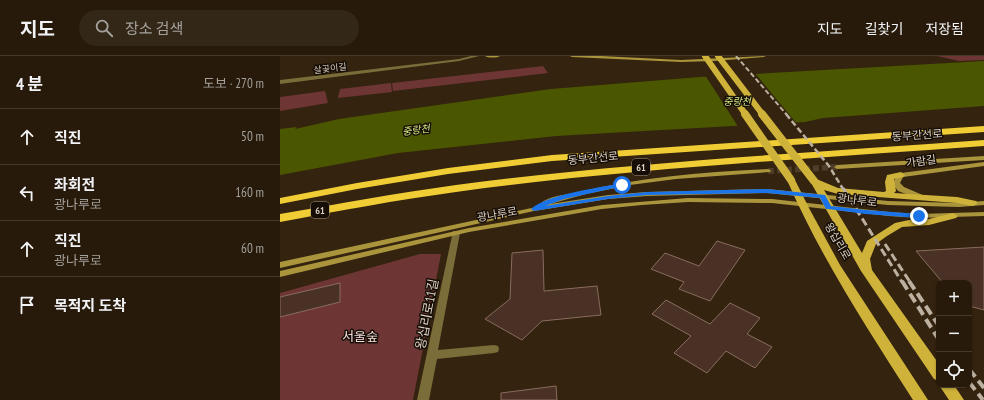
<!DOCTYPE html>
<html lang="ko">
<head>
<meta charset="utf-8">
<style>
	:root { --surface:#271a0a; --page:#332718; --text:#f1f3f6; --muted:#a4a19c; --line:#43382b }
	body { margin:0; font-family:"PT Sans Narrow","Noto Sans KR",sans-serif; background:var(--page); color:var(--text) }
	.controls { position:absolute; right:12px; bottom:12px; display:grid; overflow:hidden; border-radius:8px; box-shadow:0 1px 3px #0004 }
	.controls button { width:36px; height:36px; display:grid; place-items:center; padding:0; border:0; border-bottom:1px solid var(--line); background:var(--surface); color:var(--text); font:20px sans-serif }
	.stop { position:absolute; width:12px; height:12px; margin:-9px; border:3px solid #1a73e8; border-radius:50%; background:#fff }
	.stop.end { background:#1a73e8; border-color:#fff; box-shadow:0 1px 4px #0008 }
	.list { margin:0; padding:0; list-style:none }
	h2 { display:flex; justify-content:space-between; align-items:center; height:52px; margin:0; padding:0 16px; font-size:17px }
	h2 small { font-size:13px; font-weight:400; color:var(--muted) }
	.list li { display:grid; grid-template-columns:26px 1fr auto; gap:12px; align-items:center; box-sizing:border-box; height:56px; padding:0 16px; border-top:1px solid var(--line) }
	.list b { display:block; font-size:15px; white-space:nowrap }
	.list p { margin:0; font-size:13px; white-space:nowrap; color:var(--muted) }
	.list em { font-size:13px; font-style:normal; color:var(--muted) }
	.icon { flex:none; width:22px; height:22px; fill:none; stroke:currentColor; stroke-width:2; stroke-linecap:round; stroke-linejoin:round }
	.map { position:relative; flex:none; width:704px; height:344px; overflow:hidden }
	header { display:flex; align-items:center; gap:24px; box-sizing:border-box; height:56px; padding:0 20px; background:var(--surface); border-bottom:1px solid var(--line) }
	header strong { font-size:19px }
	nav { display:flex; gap:22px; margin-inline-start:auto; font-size:14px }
	.search { width:280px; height:36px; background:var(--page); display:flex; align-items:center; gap:10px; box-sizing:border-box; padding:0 14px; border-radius:22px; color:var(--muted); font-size:15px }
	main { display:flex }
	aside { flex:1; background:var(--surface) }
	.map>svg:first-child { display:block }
	.green { fill:#6d3634 }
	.water { fill:#4b5700 }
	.pier { fill:#34230e }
	.building { fill:#4a3125; stroke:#896c5e }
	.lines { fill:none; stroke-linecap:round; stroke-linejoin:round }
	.secondary-tunnel { stroke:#4d3d29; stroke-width:6; stroke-dasharray:6 3; stroke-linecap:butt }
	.street { fill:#7a6d39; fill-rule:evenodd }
	.secondary { fill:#aa943c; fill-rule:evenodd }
	.primary { fill:#cfb23a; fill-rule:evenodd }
	.highway { fill:#f1cd35; fill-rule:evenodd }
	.rail-far3 { stroke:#bcb0a1; stroke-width:2; stroke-dasharray:5 2.5; stroke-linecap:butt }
	.rail-far2 { stroke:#bcb0a1; stroke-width:2.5; stroke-dasharray:6 3; stroke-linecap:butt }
	.rail-far1 { stroke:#bcb0a1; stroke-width:3; stroke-dasharray:8 4; stroke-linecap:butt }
	.rail { stroke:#bcb0a1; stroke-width:4; stroke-dasharray:10 5; stroke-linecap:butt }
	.primary-bridge-far1 { stroke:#cfb23a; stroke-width:6 }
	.primary-bridge { stroke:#cfb23a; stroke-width:8 }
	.route { fill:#1a73e8 }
	.labels { text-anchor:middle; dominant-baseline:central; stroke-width:3; stroke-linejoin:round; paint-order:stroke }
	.far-street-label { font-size:9px; fill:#dcd1c4; stroke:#160e06 }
	.far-water-label { font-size:10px; font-style:italic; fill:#d5eb82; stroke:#160e06 }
	.shield { fill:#160e06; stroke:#a1968b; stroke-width:1 }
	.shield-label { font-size:10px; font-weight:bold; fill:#dcd1c4 }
	.street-label { font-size:11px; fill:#dcd1c4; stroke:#160e06 }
	.near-street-label { font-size:13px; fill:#dcd1c4; stroke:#160e06 }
	.near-park-label { font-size:13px; fill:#f4dcda; stroke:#160e06 }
</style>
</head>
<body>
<header>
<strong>지도</strong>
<div class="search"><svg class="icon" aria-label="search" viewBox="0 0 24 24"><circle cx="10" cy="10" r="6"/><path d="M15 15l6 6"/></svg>장소 검색</div>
<nav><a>지도</a><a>길찾기</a><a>저장됨</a></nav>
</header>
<main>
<aside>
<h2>4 분<small>도보 · 270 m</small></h2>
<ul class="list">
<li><svg class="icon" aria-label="ahead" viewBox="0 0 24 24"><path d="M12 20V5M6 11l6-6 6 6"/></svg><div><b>직진</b></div><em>50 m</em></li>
<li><svg class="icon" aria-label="left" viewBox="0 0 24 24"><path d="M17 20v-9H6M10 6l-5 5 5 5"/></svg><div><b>좌회전</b><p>광나루로</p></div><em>160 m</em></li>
<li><svg class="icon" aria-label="ahead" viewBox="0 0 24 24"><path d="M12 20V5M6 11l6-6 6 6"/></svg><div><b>직진</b><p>광나루로</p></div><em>60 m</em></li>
<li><svg class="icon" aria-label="arrive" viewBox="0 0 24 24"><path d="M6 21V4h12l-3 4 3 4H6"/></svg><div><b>목적지 도착</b></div></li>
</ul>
</aside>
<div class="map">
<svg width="704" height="344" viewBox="0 0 704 344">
	<rect width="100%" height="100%" fill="#34230e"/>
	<path class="green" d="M657,0h47v4l-25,1z
		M263,10l5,7 -155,18 -1,-8z
		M111,27l1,9 -54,6 2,-9z
		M45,35l3,12 -48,8v-14z
		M140,198h21l-28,146h-133v-107z"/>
	<path class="water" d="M704,5v45l-161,12 -18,4 -249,14 -158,17 -118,22v-46l17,-2 -2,2 44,-10 212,-30 149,-12z"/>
	<path class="pier" d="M474,16l44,53 -59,3 -34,-53z"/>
	<path class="building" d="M437,185l28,9 -35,51 -31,-12 5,-7 -33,-13 14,-16 34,13z
		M704,191v63l-15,-4v-23h-26l-27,-32z
		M263,194l1,41 53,-5 4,29 -59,6 -20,19 -37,-21 25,-20 2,-46z
		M60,227v19l-60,15v-20z
		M386,244l44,24 20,-21 30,15 -13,16 25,13 -17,21 -29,-17 -19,22 -33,-20 17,-17 -39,-22z
		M276,330l1,14h-56v-7z"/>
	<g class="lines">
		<path class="secondary-tunnel" d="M488,115l69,-4"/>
		<path class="street" d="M191,0h8l-20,5 -179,23v-4l179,-21z
			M173,175h3l4,2 -22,117 56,-5 4,1 1,3 -1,3 -4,1 -57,6 -8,41h-12z"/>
		<path class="secondary" d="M205,0h15c-3,2 -12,2 -15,0z
			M290,0h31l80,4 85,-4 -2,1 -49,4 -34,1 -109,-5z
			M704,100v4l-147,9 -3,-2 3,-2z
			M704,106v4l-81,11 -3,6 4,4 21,9 1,2 -1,2h-3l-24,-9 -6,-8 7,-9 2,-1z
			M488,113l2,1 1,1 -1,1 -94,7 -46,6 -44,9 -36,10 58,-9 39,-3 120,-3 121,12 71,2 25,-2v4l-25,2 -71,-2 -121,-12 -120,3 -39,3 -74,12 -254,57v-6l261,-56 -1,-2c8,-8 24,-9 35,-11 63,-16 128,-21 193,-24z
			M408,142l84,1 117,13 30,2 65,-2v4l-65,2 -30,-2 -117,-13 -84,-1 -46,3 -40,4 -133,23 -189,45v-6l189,-43 133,-23z"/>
		<path class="primary" d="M621,116l4,3 -1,2 -10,2 2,12 -2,2 63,4 19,4 2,2 -5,3 -16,-3 -119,-9 -14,-4 38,63 5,-12 28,-18 14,-3 20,-1 24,-6 5,3 -2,2 -27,7 -27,2 -15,9 -11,8 -6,15 2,11 67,94v17l-5,-2 -73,-108 -51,-90 4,-3 24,10 46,4 2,-1 -1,-9 2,-7z
			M511,121l4,3 14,28 31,57 88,135h-15c-46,-72 -92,-142 -126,-220z
			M659,329h15l10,15h-15z"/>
		<path class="highway" d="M704,70v6l-432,29 -104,13 -91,15 -77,15v-6l77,-15 91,-15 104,-13z
			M704,84v6c-176,13 -353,22 -528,46 -59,8 -118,19 -176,30v-8c58,-10 117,-21 176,-29 175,-23 352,-32 528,-45z"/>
		<path class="rail-far3" d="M456,0l51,59"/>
		<path class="rail-far2" d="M506,58l43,52 14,23"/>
		<path class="rail-far1" d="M563,132l59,94
			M605,188l25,38"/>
		<path class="rail" d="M622,225l37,59
			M629,225l30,45
			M689,313l15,19
			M689,326l14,18"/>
		<path class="primary-bridge-far1" d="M425,0l41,59
			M438,0l45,59"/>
		<path class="primary-bridge" d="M465,58l46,66
			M482,58l52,67"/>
	</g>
	<path class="route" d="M342,127l3,2 -1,1 -60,13 -19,7 63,-10 39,-4 120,-3 58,6 6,11 35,4 53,4 3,2 -3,2 -53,-4 -38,-5h-2l-6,-11 -53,-5 -120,2 -39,4 -74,12 -3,-2c17,-15 68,-21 91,-26z"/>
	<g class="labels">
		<g class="far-street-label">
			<text transform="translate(50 12) rotate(-7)">살곶이길</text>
		</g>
		<g class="far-water-label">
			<text x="457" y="45">중랑천</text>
			<text transform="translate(136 74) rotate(-7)">중랑천</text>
		</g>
		<g class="shield">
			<rect x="352" y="103" width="18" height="16" rx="3"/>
			<rect x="31" y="146" width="18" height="16" rx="3"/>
		</g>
		<g class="shield-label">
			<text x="361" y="111">61</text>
			<text x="40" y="154">61</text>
		</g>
		<g class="street-label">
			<text transform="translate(637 79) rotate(-4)">동부간선로</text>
			<text transform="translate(313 102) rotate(-6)">동부간선로</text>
			<text transform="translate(641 105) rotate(-8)">가람길</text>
			<text transform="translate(577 144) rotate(7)">광나루로</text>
			<text transform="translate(217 158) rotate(-10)">광나루로</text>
			<text transform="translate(558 185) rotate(60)">왕십리로</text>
		</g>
		<g class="near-street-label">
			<text transform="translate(147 258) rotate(-79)">왕십리로11길</text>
		</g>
		<g class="near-park-label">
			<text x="80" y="280">서울숲</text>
		</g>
	</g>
</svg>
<div class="controls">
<button>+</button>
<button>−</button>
<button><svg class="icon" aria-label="locate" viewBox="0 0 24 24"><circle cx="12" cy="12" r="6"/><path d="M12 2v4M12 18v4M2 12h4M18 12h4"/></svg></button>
</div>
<div class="stop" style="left:342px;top:129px"></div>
<div class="stop end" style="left:639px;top:160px"></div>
</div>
</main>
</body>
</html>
